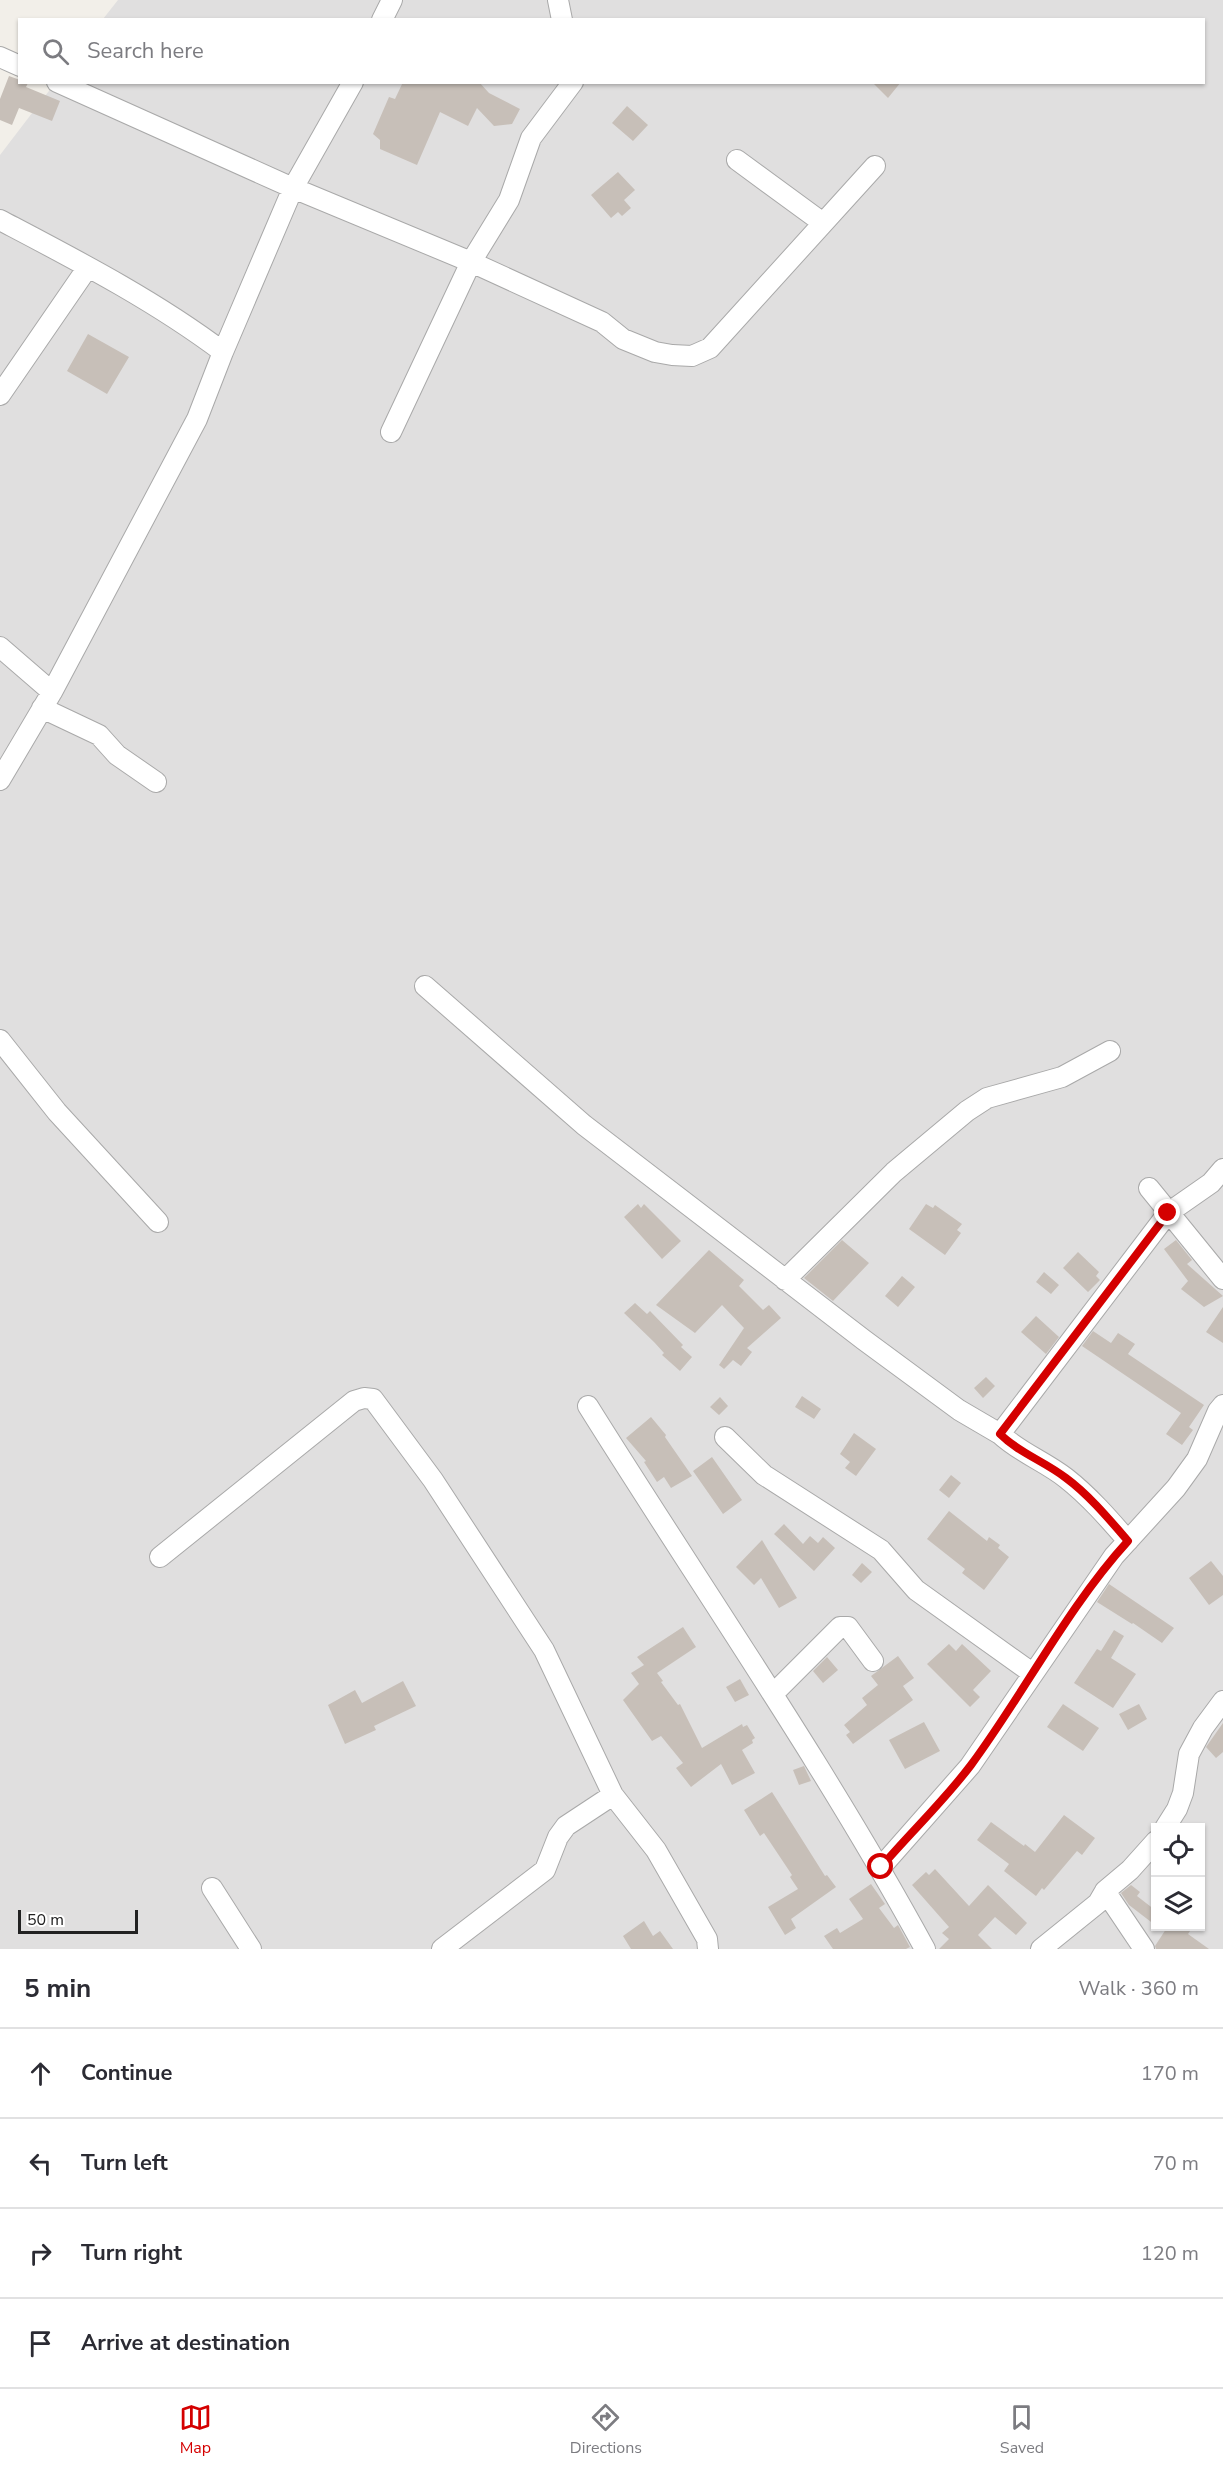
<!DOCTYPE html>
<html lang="en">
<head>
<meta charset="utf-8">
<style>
	:root { --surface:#fff; --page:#f7f7f7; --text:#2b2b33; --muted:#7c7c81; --line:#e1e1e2; --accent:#d40000 }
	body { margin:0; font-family:"Nunito Sans",sans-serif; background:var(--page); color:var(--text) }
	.controls { position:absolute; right:18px; bottom:18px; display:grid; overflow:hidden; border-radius:0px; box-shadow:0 2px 4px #0004 }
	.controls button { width:54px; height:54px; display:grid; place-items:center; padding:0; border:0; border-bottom:2px solid var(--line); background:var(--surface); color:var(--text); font:30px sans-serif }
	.scale { position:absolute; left:18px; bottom:15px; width:120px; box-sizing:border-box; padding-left:6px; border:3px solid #222; border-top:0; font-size:16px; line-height:21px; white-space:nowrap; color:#222; -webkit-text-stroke:4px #fff; paint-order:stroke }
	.stop { position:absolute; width:18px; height:18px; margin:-14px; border:4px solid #d40000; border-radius:50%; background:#fff }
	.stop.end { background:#d40000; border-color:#fff; box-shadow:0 2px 6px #0008 }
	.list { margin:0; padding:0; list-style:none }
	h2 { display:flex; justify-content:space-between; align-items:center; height:78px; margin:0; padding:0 24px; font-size:26px }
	h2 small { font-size:20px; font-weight:400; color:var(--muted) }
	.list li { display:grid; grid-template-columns:39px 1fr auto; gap:18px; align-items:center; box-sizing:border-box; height:90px; padding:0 24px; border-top:2px solid var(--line) }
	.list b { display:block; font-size:22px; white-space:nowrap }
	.list em { font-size:20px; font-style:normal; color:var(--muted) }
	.icon { flex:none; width:33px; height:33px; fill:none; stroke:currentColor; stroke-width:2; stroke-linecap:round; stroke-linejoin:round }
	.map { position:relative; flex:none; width:1223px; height:1949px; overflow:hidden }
	.search { position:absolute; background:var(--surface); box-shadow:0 2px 4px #0004; left:18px; right:18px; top:18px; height:66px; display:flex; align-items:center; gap:15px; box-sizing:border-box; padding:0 21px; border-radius:0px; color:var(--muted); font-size:22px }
	.sheet { height:438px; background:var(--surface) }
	nav { display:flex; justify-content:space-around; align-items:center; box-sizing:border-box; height:84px; border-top:2px solid var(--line); background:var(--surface); font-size:16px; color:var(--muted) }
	nav a { display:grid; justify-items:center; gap:3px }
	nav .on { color:var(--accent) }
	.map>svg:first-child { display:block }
	.residential { fill:#e0dfdf; fill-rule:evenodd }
	.building { fill:#c7bfb8 }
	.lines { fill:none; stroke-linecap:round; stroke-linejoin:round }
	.minor-casing { stroke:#a9a9a9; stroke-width:22 }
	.minor { stroke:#fff; stroke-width:20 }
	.route { stroke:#d40000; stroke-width:8 }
</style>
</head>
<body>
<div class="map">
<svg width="1223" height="1949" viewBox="0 0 1223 1949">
	<rect width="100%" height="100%" fill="#f2efe9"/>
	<path class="residential" d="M118,0h1105v1949h-1223v-1794l55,-72 1149,-1v-62l-1101,-1zM1156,1828h44v98h-44z"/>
	<path class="building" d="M9,76l11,4v2l8,1 -2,4 34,14 -8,20 -33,-13 -7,17 -12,-5v-21z
		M403,82h76l10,11 31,16 -8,15 -18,2 -17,-18 -9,18 -28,-14 -23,53 -37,-16v-9l-7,-6 16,-37 6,2z
		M872,82h29l-13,16z
		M627,106l21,19 -15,16 -21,-18z
		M618,172l17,18 -11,10 7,8 -9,8 -4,-4 -7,6 -20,-23z
		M88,334l41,23 -22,37 -40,-23z
		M638,1204l3,4 3,-4 37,37 -19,18 -38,-42z
		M926,1204l7,4 2,-3 27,19 -5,6 4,3 -16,22 -36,-26z
		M842,1240l27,23 -36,38 -29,-23z
		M1176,1240l16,20 -5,4 36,32 -19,11 -23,-18 7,-8 -24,-32z
		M709,1250l35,30 -5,6 24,24 6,-5 12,13 -34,30 5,4 -11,14 -8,-6 -9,9 -5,-4 25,-37 -22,-23 -27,28 -39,-28z
		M1078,1252l21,20 -3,4 4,4 -12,12 -25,-24z
		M1044,1272l15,13 -8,9 -15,-12z
		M902,1276l13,11 -17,20 -13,-11z
		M635,1303l12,11 3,-3 33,34 -2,2 11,10 -12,14 -18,-16 2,-2 -10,-11 -30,-29z
		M1223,1307v36l-17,-11z
		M1036,1316l23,21 -13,17 -25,-22z
		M1093,1331l18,12 7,-10 17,11 -7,10 76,51 -15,22 4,3 -11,15 -16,-11 15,-21 -99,-67z
		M986,1377l9,9 -12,12 -9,-10z
		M802,1396l19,13 -7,10 -19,-12z
		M720,1397l8,9 -9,9 -9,-8z
		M651,1417l15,18 -1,2 27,39 -21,12 -7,-11 -7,5 -13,-20 2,-1 -20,-23z
		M854,1433l22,16 -20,27 -11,-8 5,-6 -10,-8z
		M712,1457l30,43 -19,14 -30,-43z
		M951,1475l10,8 -12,15 -10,-8z
		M949,1511l38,30 2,-4 11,8 -2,3 11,9 -25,33 -22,-17 3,-4 -38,-30z
		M784,1524l19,20 7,-8 8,7 5,-6 12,11 -21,23 -40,-37z
		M762,1540l35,58 -18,10 -18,-30 -7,7 -18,-18z
		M1211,1561l12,15v19l-14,10 -20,-27z
		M862,1563l10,9 -11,11 -9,-8z
		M1109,1584l65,44 -12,15 -29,-20 -1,1 -35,-22z
		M683,1627l13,20 -39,26 6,8 -2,1 17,23 2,-1 22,44 40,-24 1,3 4,-2 8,13 -3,2 1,3 -11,7 13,23 -23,12 -11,-21 -30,23 -15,-19 7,-5 -22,-27 -9,5 -29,-41 16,-16 -8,-11 13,-8 -7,-8z
		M1114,1630l10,6 -13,22 25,16 -23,34 -39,-25 23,-34 4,2z
		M949,1644l7,7 6,-7 29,27 -18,19 7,7 -10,10 -43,-43z
		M898,1656l16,22 -11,8 10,14 -60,44 -7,-9 4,-3 -6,-7 23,-20 -5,-7 16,-13 -7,-9z
		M827,1657l11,13 -15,13 -10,-12z
		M740,1679l9,16 -14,7 -9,-15z
		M403,1681l13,25 -42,20 2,4 -31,14 -17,-39 27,-15 7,13z
		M1063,1704l36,24 -16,23 -36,-24z
		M1139,1704l8,15 -19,11 -9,-16z
		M924,1722l16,29 -35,18 -16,-29z
		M1223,1723v29l-7,6 -10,-11z
		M804,1766l7,15 -12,4 -6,-15z
		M772,1792l53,84 2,-1 9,12 -45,32 5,9 -11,7 -17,-28 30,-18 -8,-12 2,-2 -28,-42 -4,3 -16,-26z
		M1064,1815l31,23 -13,17 -5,-4 -33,39 -2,-2 -6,8 -32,-25 5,-7 -32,-24 14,-18 33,24 1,-2 10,8z
		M935,1869l34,37 19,-21 39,38 -11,12 -21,-18 -17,18 14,14h-53l10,-10 -7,-6 7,-6 -37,-42 14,-13 3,3z
		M871,1884l14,20 -6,4 15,20 4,-3 12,22 -4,2h-73l-9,-13 13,-8 3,5 23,-14 -14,-20z
		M1131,1885l9,7 -3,4 18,14v15l-26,-20 -8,-12z
		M644,1921l9,15 7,-5 13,18h-42l-8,-13z
		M1168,1926h15l7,5 -2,3 21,15h-53l-1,-3z"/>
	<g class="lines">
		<defs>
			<path id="minor" d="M558,0l4,20
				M382,20l10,-20
				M0,57l20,9
				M57,82l236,106 178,74 131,60 21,17 32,13 17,3 20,1 18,-8 165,-182
				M737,160l86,63
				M0,220c76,40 154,80 223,132l-26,67 -145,273 -52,88
				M223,352l70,-164 60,-106
				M0,395l88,-128
				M391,432l80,-170 38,-62 22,-62 42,-56
				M0,647l52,45
				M42,708l57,27 18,20 39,27
				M425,986l159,139 280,215 95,70 41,24
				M0,1040l57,72 101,110
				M1149,1188l74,91
				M785,1280l109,-108 73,-61 20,-13 75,-21 48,-26
				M588,1406c113,181 235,356 337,543
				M725,1437l39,38 117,75 35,40 116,83
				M1128,1541c-19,-22 -39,-45 -62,-63 -22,-17 -47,-26 -66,-44l168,-221 43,-30 12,-14
				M160,1557l194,-156 10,-3 9,1 60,81 111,170 69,145 43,55 51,89 1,10
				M773,1694l67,-67h8l25,34
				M1165,1828l12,-19 6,-16 6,-39 14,-26 20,-27
				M881,1867l89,-101 144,-210 62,-68 21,-29 21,-48 5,-6
				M212,1888l39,61
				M1105,1891l39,58
				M442,1949l103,-79 13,-33 8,-11 47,-31
				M1041,1949l57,-46 7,-12 25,-21 26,-29"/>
		</defs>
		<use href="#minor" class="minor-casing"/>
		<use href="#minor" class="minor"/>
	</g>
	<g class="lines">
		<path class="route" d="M881,1867c29,-34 63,-66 90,-102 54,-73 96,-157 157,-224 -19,-22 -39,-46 -62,-63 -22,-17 -47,-25 -66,-44l168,-221"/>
	</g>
</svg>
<div class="controls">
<button><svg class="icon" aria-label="locate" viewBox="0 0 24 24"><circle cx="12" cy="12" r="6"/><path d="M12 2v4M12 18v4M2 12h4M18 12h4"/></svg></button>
<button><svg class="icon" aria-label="layers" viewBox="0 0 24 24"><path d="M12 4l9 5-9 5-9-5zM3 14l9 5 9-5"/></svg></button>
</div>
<div class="scale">50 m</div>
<div class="stop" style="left:881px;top:1867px"></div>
<div class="stop end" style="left:1168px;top:1213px"></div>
<div class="search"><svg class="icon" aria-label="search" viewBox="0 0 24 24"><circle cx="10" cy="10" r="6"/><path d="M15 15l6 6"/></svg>Search here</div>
</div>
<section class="sheet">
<h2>5 min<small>Walk · 360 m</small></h2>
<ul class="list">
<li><svg class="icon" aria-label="ahead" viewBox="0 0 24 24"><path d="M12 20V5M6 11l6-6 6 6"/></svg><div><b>Continue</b></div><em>170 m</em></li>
<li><svg class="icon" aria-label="left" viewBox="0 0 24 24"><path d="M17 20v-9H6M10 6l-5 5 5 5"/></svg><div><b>Turn left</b></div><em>70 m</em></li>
<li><svg class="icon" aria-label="right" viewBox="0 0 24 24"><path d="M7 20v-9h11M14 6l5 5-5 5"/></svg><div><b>Turn right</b></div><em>120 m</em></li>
<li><svg class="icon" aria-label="arrive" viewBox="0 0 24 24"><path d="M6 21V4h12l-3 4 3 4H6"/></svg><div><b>Arrive at destination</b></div></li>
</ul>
</section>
<nav>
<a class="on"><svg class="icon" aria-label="map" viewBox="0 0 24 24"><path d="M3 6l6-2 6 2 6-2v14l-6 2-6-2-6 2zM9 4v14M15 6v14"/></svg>Map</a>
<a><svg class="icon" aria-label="directions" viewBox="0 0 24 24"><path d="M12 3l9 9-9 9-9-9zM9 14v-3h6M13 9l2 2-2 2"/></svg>Directions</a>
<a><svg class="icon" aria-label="saved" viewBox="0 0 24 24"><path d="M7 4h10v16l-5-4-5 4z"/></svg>Saved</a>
</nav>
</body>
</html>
